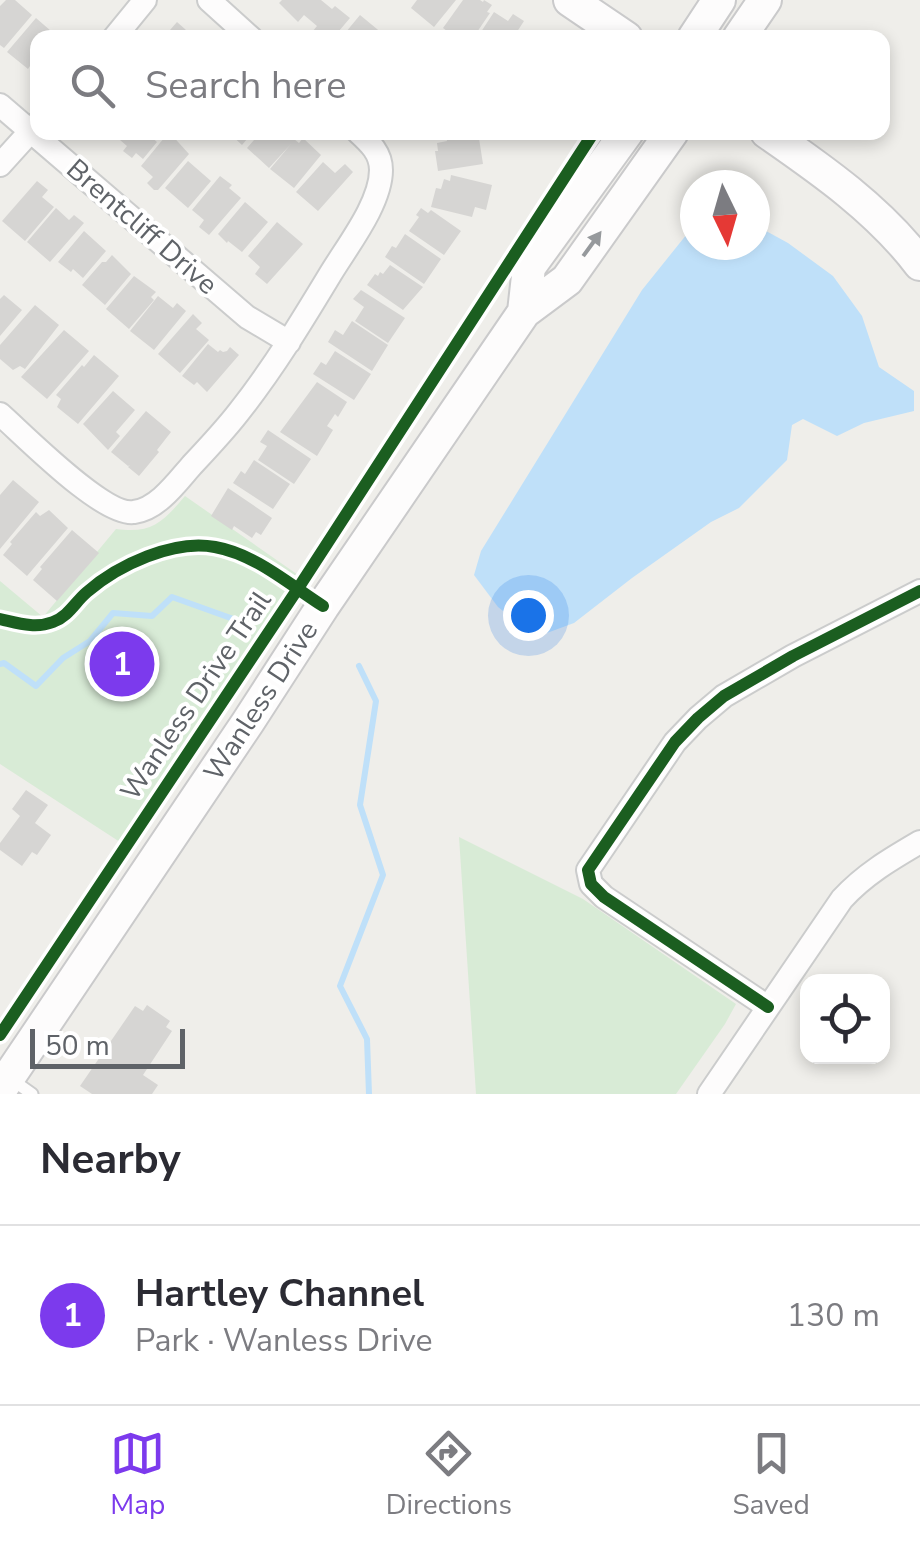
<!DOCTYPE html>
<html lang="en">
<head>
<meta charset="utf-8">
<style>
	:root { --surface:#fff; --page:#f2f2f3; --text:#2b2b33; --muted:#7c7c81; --line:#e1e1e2; --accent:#7c3aed }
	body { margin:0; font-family:"Nunito Sans",sans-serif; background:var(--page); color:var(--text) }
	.controls { position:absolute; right:30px; bottom:30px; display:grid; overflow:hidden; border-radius:20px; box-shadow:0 5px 15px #0003 }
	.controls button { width:90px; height:90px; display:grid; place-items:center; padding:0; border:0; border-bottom:2px solid var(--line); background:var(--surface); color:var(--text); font:50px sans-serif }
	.compass { position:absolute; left:680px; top:170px; width:90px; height:90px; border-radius:50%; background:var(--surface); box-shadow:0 5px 15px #0003; rotate:175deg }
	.scale { position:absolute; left:30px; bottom:25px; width:155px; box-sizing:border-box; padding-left:10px; border:5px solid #5f6368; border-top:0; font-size:28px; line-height:35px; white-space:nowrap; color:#5f6368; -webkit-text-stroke:8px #fff; paint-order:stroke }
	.you { position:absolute; left:528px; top:615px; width:35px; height:35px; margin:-25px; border:8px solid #fff; border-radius:50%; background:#1a73e8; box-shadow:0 0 0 15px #1a73e833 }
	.badge { display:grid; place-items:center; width:65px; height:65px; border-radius:50%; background:var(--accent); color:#fff; font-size:32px; font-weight:700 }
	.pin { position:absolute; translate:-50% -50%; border:5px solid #fff; box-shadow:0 2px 10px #0006 }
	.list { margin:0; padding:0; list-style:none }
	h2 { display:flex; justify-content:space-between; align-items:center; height:130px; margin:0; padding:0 40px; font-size:42px }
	h2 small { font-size:32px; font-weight:400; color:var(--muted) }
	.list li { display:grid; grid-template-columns:65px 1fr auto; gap:30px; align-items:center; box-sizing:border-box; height:180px; padding:0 40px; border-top:2px solid var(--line) }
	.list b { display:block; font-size:38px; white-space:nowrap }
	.list p { margin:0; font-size:32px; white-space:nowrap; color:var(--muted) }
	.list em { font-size:32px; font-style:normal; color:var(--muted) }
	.icon { flex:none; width:55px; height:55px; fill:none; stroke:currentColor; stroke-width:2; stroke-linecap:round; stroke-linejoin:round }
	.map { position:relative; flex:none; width:920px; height:1094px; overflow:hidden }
	.search { position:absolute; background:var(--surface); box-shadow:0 5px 15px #0003; left:30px; right:30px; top:30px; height:110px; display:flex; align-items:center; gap:25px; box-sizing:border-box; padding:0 35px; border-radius:20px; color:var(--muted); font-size:38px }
	.sheet { height:310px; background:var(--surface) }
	nav { display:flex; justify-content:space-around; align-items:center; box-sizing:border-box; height:140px; border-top:2px solid var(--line); background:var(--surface); font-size:28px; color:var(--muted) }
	nav a { display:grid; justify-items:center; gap:5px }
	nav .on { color:var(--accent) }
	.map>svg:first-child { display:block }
	.green { fill:#d8ebd6 }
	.water { fill:#bfe0f9 }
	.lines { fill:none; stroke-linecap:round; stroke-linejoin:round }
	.stream { stroke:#bfe0f9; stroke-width:6 }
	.building { fill:#d6d5d3 }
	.lane-casing { stroke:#cbcccc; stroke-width:15 }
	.street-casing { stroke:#cbcccc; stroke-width:26 }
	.secondary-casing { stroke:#cacacb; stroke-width:36 }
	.lane { stroke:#fdfcfc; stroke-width:11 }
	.street { stroke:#fdfcfc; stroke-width:22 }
	.secondary { stroke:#fdfcfc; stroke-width:32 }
	.cycleway-casing { stroke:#fff; stroke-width:19 }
	.cycleway { stroke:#1b5e20; stroke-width:12 }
	.oneway { fill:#96999c }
	.labels { text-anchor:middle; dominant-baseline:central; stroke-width:8; stroke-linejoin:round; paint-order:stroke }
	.street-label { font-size:28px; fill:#5f6368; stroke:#fff }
</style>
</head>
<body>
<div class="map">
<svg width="920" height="1094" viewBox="0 0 920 1094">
	<rect width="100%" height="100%" fill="#efeeea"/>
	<path class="green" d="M185,496l116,81 -178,267 -123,-80v-183l43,36 73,-88c36,5 47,-7 69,-33z
		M459,837l124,62 153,105 -11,20 -49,70h-200z"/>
	<path class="water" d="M695,224v21h60v-20l33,18 45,33 29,40 17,51 35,24v20l-50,12 -27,13 -34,-17 -11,6 -5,35 -48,48 -28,14 -79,56 -58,45 -38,14 -38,-30 -24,-32 7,-24 161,-261z"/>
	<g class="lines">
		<path class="stream" d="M0,664l4,-1 32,23 27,-28 27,-17 23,-28 39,3 20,-19 67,24
			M359,666l17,35 -16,104 23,70 -43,111 27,53 2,55"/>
	</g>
	<path class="building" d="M6,0h9l17,15 -28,33 -4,-3v-39z
		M282,0h39l11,9 3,-3 15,12 -17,20h-5l-4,-4 -5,4 -7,-6 5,-6 -13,-11 -6,7 -19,-19z
		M417,0h39l-22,27 -23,-19z
		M463,0h17l3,2 1,-2 8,5 -5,7 3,1 -17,25h-17l-13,-10z
		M494,12l14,9 5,-7 11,7 -11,17h-36z
		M360,15l23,19 -3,4h-39z
		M36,18l23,20h-21v24l-3,4 -3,-3 -4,6 -21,-17z
		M177,22l9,8 -1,4 -3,4h-19z
		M126,132h27l-3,4 7,6 -14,17 -7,-6 -4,5 -9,-7 4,-5 -7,-6z
		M169,132l20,22 -31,36h-4l-7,-7 6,-6 -12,-11z
		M228,132h25l-11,13z
		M261,132h33l3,3 -3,4 5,4 4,-5 18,17 -27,33 -24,-19 21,-25 -22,24 -22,-20z
		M461,132h17l5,32 -45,7 -3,-20h3l-1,-8 10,-2 -1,-6z
		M188,161l23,20 -23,27 -23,-20z
		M323,162l12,11 10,-9 8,8 -35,39 -22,-19z
		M451,175l41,10 -6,25 -11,-3 -3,10 -41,-10 5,-19 5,1 3,-10 6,2z
		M220,176l12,9 -3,3 12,10 -32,37 -10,-8 5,-7 -12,-10z
		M37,181l11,9 -6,7 12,10 -29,34 -23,-20z
		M245,202l23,20 -26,30 -14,-11 -1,2 -9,-9z
		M56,208l13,12 5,-5 10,8 -34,39 -23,-20z
		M421,208l7,5 3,-3 30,21 -17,24 -35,-24 10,-14 -3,-2z
		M277,222l26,22 -36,40 -12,-10 5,-7 -12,-11z
		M84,231l22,20 -23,27 -10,-9 -2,3 -13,-10z
		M405,234l36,25 -17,25 -39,-27 7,-11 4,2z
		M112,255l19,19 -26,31 -23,-20 20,-23h4z
		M390,265l33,22 -20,23 -36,-25 8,-11 3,2 2,-4 3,2z
		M134,276l22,16 -5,5 3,3 -25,29 -23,-20z
		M361,290l44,28 -17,25 -33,-22 9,-14 -11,-8z
		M4,295l18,15 -22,26v-37z
		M158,296l15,12 4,-5 9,8 -32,39 -24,-19z
		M35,305l24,20 -34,44 -5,-3 -7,4 -13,-11v-14z
		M193,314l9,9 -6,6 13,11 -29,33 -22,-19z
		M352,321l36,24 -16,26 -44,-29 7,-12 8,5z
		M64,330l25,21 -42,48 -26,-22z
		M208,344l10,8 2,-2 3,2 4,-1 3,-4 9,8 -32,37 -10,-10 -3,3 -12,-9z
		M335,351l36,23 -17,26 -41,-26 8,-12 5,3z
		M94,355l25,21 -41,48 -21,-17 4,-8 -5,-4 26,-30 2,2z
		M317,382l30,20 -9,15 -3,-3 -8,12 6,4 -16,26 -37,-24z
		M113,391l22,19 -19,22 4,4 -12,14 -25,-26z
		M146,411l25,21 -14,18 2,2 -20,24 -11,-9 2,-2 -2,1 -17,-14z
		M268,430l43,29 -17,25 -36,-24 9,-14 -7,-4z
		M254,460l36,24 -17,25 -40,-26 8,-12 4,3z
		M13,480l26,22 -39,47v-54z
		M228,488l44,30 -11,17 -5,-3 -4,6 -18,-12 -2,4 -21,-14z
		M49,510l19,18 -41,48 -24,-21 9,-11 -2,-2 26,-30 4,4z
		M72,530l27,23 -42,48 -24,-21 9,-11 -2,-2z
		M26,790l22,15 -13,18 16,12 -14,20 -5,-3 -10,14 -22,-16v-7l20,-27 -8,-7z
		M147,1005l23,16 -4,6 6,4 -29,44 15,10 -6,9h-60l-12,-8 55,-80 8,5z"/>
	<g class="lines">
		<defs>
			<path id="lane" d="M11,1079l21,15"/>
			<path id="street" d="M209,0l42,38
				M114,38l31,-38
				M0,105l247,212 42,25
				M0,165l38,-42
				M0,414c25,22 104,103 134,98 24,-3 43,-30 58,-47 16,-17 32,-34 46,-52 35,-44 64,-92 93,-140 17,-28 50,-70 50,-103 0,-17 -11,-27 -23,-38
				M768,1007l-164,-110 -13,-13 -3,-14 87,-128 23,-24 26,-22 69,-40 127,-65
				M709,1094l133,-195c23,-25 49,-40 78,-57"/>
			<path id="secondary" d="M570,0l56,38
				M694,38l25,-38
				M739,38l26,-38
				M767,132c55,38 112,78 153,132
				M524,312l5,-45 98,-135
				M0,1090l248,-368 75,-116 201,-294 43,-32 105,-148"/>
		</defs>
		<use href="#lane" class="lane-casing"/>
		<use href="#street" class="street-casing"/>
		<use href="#secondary" class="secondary-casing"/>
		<use href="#lane" class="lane"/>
		<use href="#street" class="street"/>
		<use href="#secondary" class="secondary"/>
		<defs>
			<path id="cycleway" d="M0,619c18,4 35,10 53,3 16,-6 22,-20 34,-30 31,-27 87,-53 128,-45 40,7 75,38 108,59
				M768,1007l-164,-110 -13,-13 -3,-14 87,-128 23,-24 26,-22 69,-40 127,-65
				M0,1035l297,-445 297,-458"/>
		</defs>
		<use href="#cycleway" class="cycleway-casing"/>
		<use href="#cycleway" class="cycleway"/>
	</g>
	<defs><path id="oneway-solid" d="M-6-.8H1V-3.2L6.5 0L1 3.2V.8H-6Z" transform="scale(2.5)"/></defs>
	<use class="oneway" href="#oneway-solid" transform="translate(592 244) rotate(-54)"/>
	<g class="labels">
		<g class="street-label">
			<text transform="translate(142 227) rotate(41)">Brentcliff Drive</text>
			<text transform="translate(196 696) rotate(-56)">Wanless Drive Trail</text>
			<text transform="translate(261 701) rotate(-57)">Wanless Drive</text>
		</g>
	</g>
</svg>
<div class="controls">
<button><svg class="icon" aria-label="locate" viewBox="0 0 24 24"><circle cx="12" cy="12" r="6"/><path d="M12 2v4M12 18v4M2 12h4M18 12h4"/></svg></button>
</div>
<svg class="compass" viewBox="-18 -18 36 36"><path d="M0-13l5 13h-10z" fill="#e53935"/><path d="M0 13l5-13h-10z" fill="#7c7c81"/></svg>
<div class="scale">50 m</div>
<div class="you"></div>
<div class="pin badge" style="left:122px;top:664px">1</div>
<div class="search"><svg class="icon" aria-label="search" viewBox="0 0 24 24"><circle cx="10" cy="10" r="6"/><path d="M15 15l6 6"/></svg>Search here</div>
</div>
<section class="sheet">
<h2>Nearby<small></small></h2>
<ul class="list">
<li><span class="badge">1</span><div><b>Hartley Channel</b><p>Park · Wanless Drive</p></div><em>130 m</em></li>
</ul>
</section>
<nav>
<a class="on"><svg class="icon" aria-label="map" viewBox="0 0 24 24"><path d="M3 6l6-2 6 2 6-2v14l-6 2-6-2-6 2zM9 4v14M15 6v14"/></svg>Map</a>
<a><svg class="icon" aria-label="directions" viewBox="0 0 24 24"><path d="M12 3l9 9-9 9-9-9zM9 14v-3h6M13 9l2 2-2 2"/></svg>Directions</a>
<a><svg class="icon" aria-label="saved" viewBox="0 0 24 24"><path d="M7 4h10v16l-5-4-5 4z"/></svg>Saved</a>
</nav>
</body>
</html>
